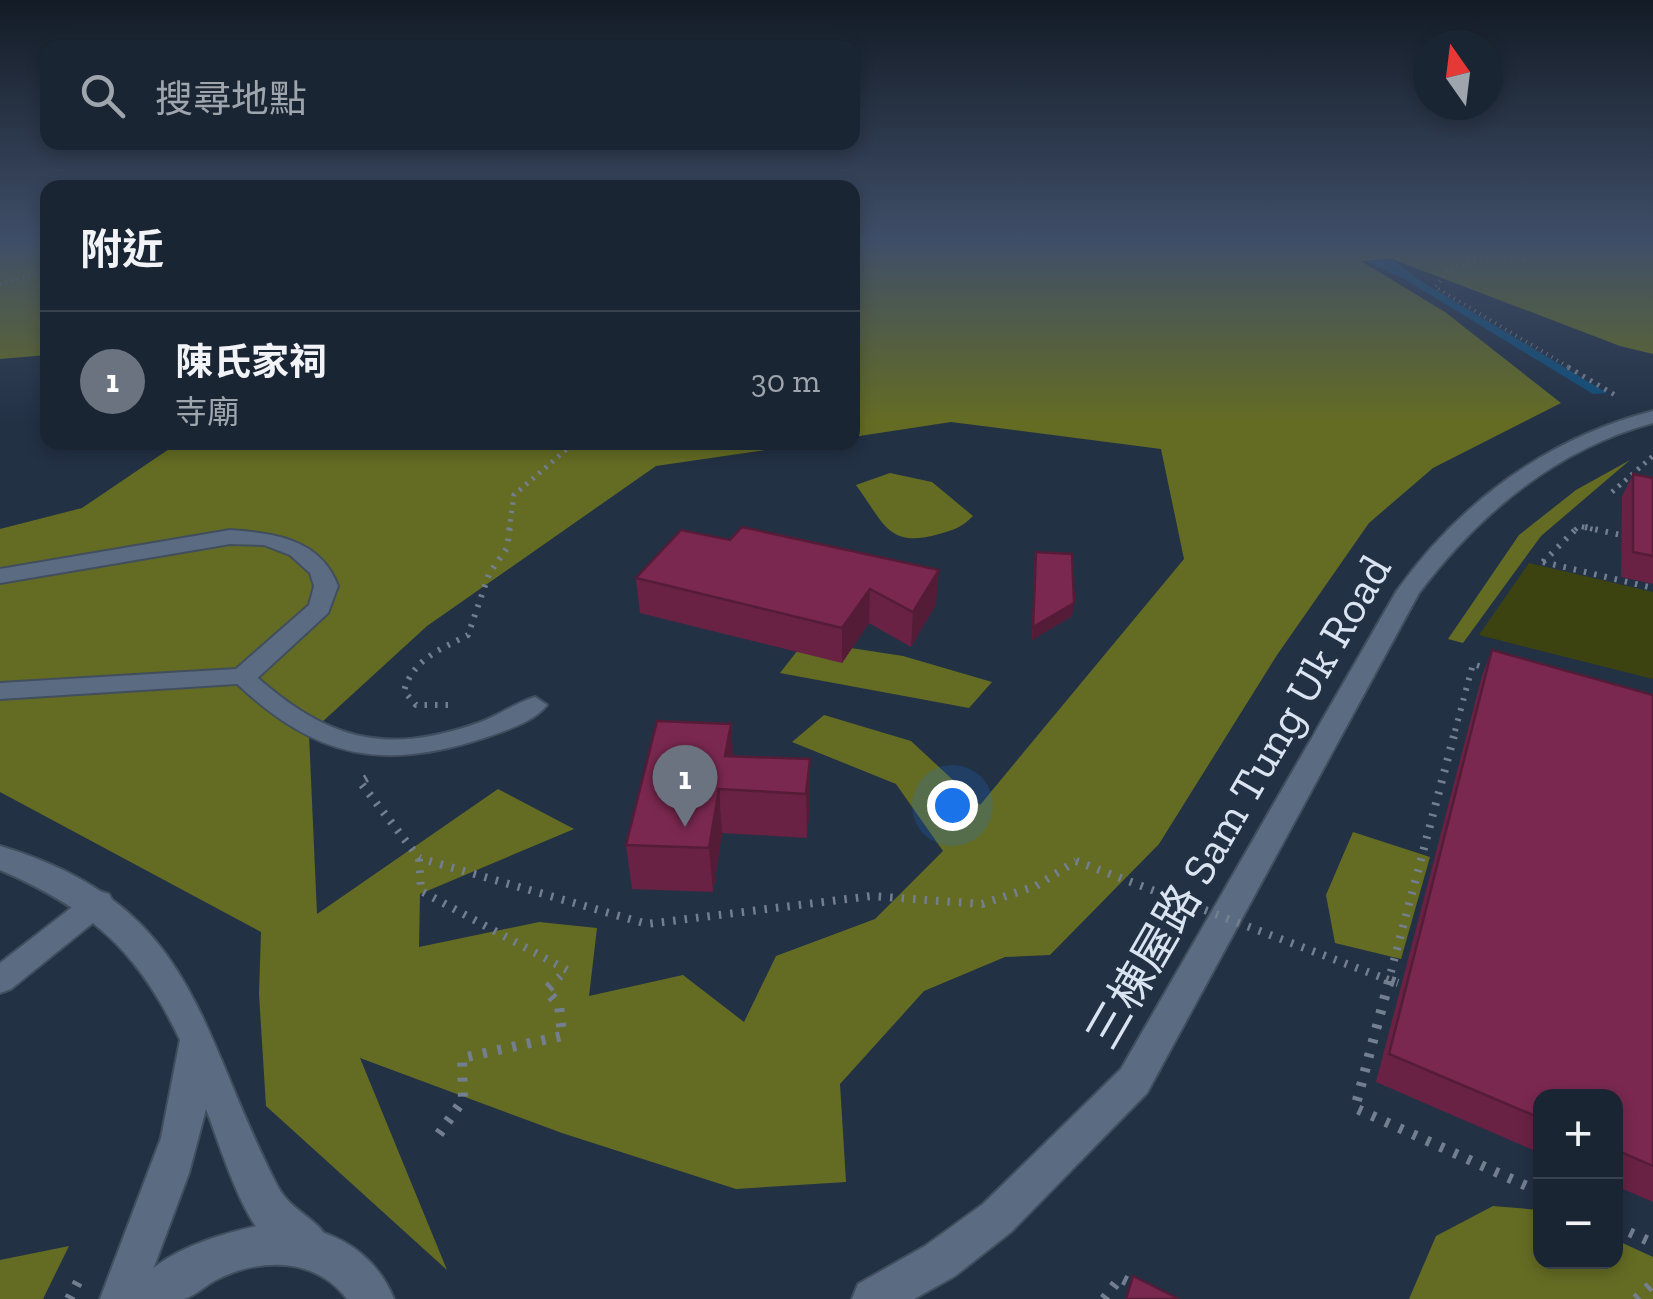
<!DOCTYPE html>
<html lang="zh-TW">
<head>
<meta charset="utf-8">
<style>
	:root { --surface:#1a2534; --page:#273140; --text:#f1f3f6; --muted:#9fa5ac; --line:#38424f; --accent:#db2777 }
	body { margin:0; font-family:"Zilla Slab","Noto Sans TC",serif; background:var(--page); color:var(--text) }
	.controls { position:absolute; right:30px; bottom:30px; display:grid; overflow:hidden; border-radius:20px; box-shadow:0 5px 15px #0003 }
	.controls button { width:90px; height:90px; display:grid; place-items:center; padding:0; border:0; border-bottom:2px solid var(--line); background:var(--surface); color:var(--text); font:50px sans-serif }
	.compass { position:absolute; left:1413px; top:30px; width:90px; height:90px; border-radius:50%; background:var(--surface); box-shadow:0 5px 15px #0003; rotate:346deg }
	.you { position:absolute; left:952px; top:805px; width:35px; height:35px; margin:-25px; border:8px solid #fff; border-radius:50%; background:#1a73e8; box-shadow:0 0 0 15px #1a73e833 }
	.badge { display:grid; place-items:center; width:65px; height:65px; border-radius:50%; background:var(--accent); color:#fff; font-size:32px; font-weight:700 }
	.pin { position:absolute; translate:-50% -82px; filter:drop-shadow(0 2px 5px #0008) }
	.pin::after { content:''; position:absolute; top:52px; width:35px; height:30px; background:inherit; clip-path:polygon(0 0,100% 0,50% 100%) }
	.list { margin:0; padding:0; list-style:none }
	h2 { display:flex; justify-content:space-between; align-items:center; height:130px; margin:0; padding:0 40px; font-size:42px }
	h2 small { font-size:32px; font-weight:400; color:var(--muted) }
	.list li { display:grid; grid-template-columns:65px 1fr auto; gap:30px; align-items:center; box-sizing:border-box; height:140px; padding:0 40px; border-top:2px solid var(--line) }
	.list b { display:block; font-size:38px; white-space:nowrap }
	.list p { margin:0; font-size:32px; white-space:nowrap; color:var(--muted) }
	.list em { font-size:32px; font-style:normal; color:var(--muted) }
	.icon { flex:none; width:55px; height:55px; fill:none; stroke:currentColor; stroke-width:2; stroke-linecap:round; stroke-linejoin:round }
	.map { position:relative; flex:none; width:1653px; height:1299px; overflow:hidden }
	.search { position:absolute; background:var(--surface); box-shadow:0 5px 15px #0003; left:40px; top:40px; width:820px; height:110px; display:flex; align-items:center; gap:25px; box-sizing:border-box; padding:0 35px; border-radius:20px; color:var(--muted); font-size:38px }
	.panel { position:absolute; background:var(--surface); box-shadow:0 5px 15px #0003; left:40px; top:180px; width:820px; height:270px; border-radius:20px }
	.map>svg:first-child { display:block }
	.green { fill:#3d4310 }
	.forest { fill:#646c23 }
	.water { fill:#0f4e7b }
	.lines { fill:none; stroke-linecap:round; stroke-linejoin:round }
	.service-casing { stroke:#414e5e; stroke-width:4 }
	.minor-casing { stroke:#414e5e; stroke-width:4 }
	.tertiary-casing { stroke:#414e5e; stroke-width:4 }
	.path-far4 { stroke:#737f90; stroke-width:4; stroke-dasharray:1 5; stroke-linecap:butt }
	.path-far3 { stroke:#737f90; stroke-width:5; stroke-dasharray:2.5 6; stroke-linecap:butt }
	.path-far2 { stroke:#737f90; stroke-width:6; stroke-dasharray:2.5 8; stroke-linecap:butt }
	.path-far1 { stroke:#737f90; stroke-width:8; stroke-dasharray:2.5 9; stroke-linecap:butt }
	.path { stroke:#737f90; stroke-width:10; stroke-dasharray:4 11; stroke-linecap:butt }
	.service { fill:#5b6c82; fill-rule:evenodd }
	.minor { fill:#5b6c82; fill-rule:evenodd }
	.tertiary { fill:#5b6c82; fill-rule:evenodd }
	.path-bridge { stroke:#737f90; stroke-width:8; stroke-dasharray:2.5 9; stroke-linecap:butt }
	.wall { fill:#692244 }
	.shaded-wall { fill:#551c37 }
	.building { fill:#7a284f; stroke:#551c37; stroke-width:2.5 }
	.labels { text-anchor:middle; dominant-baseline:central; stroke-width:9; stroke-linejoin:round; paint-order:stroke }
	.near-street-label { font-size:45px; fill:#dae4f1; stroke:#233145 }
</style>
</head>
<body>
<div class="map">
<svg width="1653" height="1299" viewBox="0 0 1653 1299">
	<rect width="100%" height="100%" fill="#233145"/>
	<path class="green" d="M1529,563l124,29v87l-174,-44z"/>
	<path class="forest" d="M0,240h47v115l-47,4z
		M853,240h800v114l-33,-8 -228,-87 -31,2 84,51 116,91 -128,65 -64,55 -92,132 -118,189 -109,111 -45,2 -81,34 -84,93 6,98 -110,7 -174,-56 -202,-75 87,212 -181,-164 -7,-112 2,-62 -261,-140v-263l82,-21 96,-65h636l-158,23 -229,160 -118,108 8,180 181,-125 76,40 -154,65 -1,53 120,-25 58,6 -8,68 94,-21 61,47 32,-66 99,-37 68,-68 -47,-67 -104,-42 32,-27 87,26 69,64 204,-246 -23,-110 -210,-27 -98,15z
		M1630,460l-89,76 -78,107 -15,-4 71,-104 57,-45z
		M890,473l42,9 41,34c-11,11 -19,14 -34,18 -51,15 -55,-11 -83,-49z
		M805,641l98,15 89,26 -23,26 -189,-35z
		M1353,832l77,25 -29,102 -66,-16 -9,-48z
		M1493,1206l47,4v52h76v-22l37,17v42h-244l27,-63z
		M69,1246l-26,53h-43v-39z"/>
	<path class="water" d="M1392,259l27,21 188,113 -14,1 -187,-114 -40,-19z"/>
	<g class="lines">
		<defs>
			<path id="service" d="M243,670l8,2c74,66 131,85 227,51 20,-7 37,-20 57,-26l12,8c-13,17 -41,25 -60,32 -106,35 -171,21 -252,-55l-4,-5 4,-5z
				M99,891l10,3 4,8 -4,8 -98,79 -11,4v-30l89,-69z"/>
			<path id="minor" d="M230,530c44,3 91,9 108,56l-10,27 -76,70 -252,16v-16l236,-14 73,-64 5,-19 -4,-13 -20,-18 -26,-10 -34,-1 -230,39v-14z
				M0,846c199,60 196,183 278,341 13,25 41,31 51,55l-6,14 -15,6c-12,-4 -26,-9 -36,-17 -31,-26 -51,-98 -66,-136l-17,64 -47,126h-42l61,-161 19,-98c-42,-90 -90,-131 -180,-170z"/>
			<path id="tertiary" d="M1653,411v12c-97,26 -174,91 -234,170l-272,500 -136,139 -56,44 -41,23h-62l6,-15 67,-38 58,-42 138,-135 275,-477c63,-89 151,-154 257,-181z
				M267,1224c55,0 105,21 127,75h-47c-31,-41 -85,-42 -129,-20 -11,5 -23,17 -34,20 -15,0 -39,0 -55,0 19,-46 93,-66 138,-75z"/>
		</defs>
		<use href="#service" class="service-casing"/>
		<use href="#minor" class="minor-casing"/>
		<use href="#tertiary" class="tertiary-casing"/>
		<path class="path-far4" d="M1452,240l5,9 20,13 -27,6 -15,19 137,82
			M1469,256l54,3 5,-19
			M0,284l48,-14"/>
		<path class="path-far3" d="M1568,367l47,28
			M1612,492l41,-36
			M509,530l5,-35 61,-53
			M1575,530l4,-4 17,4"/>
		<path class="path-far2" d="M1585,527l45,10
			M1543,562l35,-35
			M1543,562l110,26
			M448,705h-32l-12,-14c9,-32 37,-42 64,-56l21,-61 18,-26 3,-21
			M1455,731l18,-67 19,6"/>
		<path class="path-far1" d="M367,778l-7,4 59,76 228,66 224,-28 111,8 54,-18 40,-25
			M419,859l2,32 146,79 -14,13
			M1386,979l12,4
			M1388,983l68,-255"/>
		<path class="path" d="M1389,981l-34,127 185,84
			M1391,981l17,6
			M439,1134l24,-34 -1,-42 100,-22 -3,-31 -13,-15 10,-9
			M1616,1226l37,17
			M69,1299l9,-17
			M1104,1299l16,-21 15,7
			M1636,1299l17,-16"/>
		<use href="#service" class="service"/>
		<use href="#minor" class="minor"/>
		<use href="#tertiary" class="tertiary"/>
		<path class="path-bridge" d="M1076,861l310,118"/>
	</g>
	<path class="wall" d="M1633,474l20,4v106l-32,-7 1,-80z
		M681,530l255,74 -25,43 -42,-24 -27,40 -202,-50 -4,-35z
		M1036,552l36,64 -40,24 2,-76z
		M1492,650l161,45v507l-37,-16v-90h-76v57l-164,-71 106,-406z
		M733,756l77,3v43l-3,36 -85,-5 -9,59 -81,-3 -6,-44z"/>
	<path class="shaded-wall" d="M939,570l-3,34 -25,43 2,-35z
		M870,589l-1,34 -27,40v-35z
		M1074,603l-2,13 -40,24 1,-13z
		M731,724l3,42 -9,-10z
		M810,759v43l-3,36 -1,-44z
		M719,789l3,44 -9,59 -4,-44z"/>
	<path class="building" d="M1633,474l20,4v78l-20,-4z
		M742,527l197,43 -26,42 -43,-23 -28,39 -206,-50 45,-48 49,10z
		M1036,552l36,2 2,49 -41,24z
		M1492,650l161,45v471l-37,-16v-54h-76v22l-151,-64z
		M657,721l74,3 -6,32 85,3 -4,35 -87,-5 -10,59 -83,-3z
		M1133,1276l46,23h-53z"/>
	<linearGradient id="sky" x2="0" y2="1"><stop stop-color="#131b26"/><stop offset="0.57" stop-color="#3f4e68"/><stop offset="1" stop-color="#3f4e68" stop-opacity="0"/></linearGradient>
	<rect width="1653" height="422" fill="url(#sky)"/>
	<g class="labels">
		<g class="near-street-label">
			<text transform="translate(1239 802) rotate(-60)">三棟屋路 Sam Tung Uk Road</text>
		</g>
	</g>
</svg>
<div class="controls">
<button>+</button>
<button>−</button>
</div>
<svg class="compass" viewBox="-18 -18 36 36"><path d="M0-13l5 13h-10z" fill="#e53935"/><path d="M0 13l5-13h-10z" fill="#9fa5ac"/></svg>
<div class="you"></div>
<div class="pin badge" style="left:685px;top:827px;background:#6b7280">1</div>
<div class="search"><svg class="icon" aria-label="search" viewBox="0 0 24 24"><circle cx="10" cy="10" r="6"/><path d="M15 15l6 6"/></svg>搜尋地點</div>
<section class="panel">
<h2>附近<small></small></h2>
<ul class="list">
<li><span class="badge" style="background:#6b7280">1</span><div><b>陳氏家祠</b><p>寺廟</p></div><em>30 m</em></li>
</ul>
</section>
</div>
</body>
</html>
